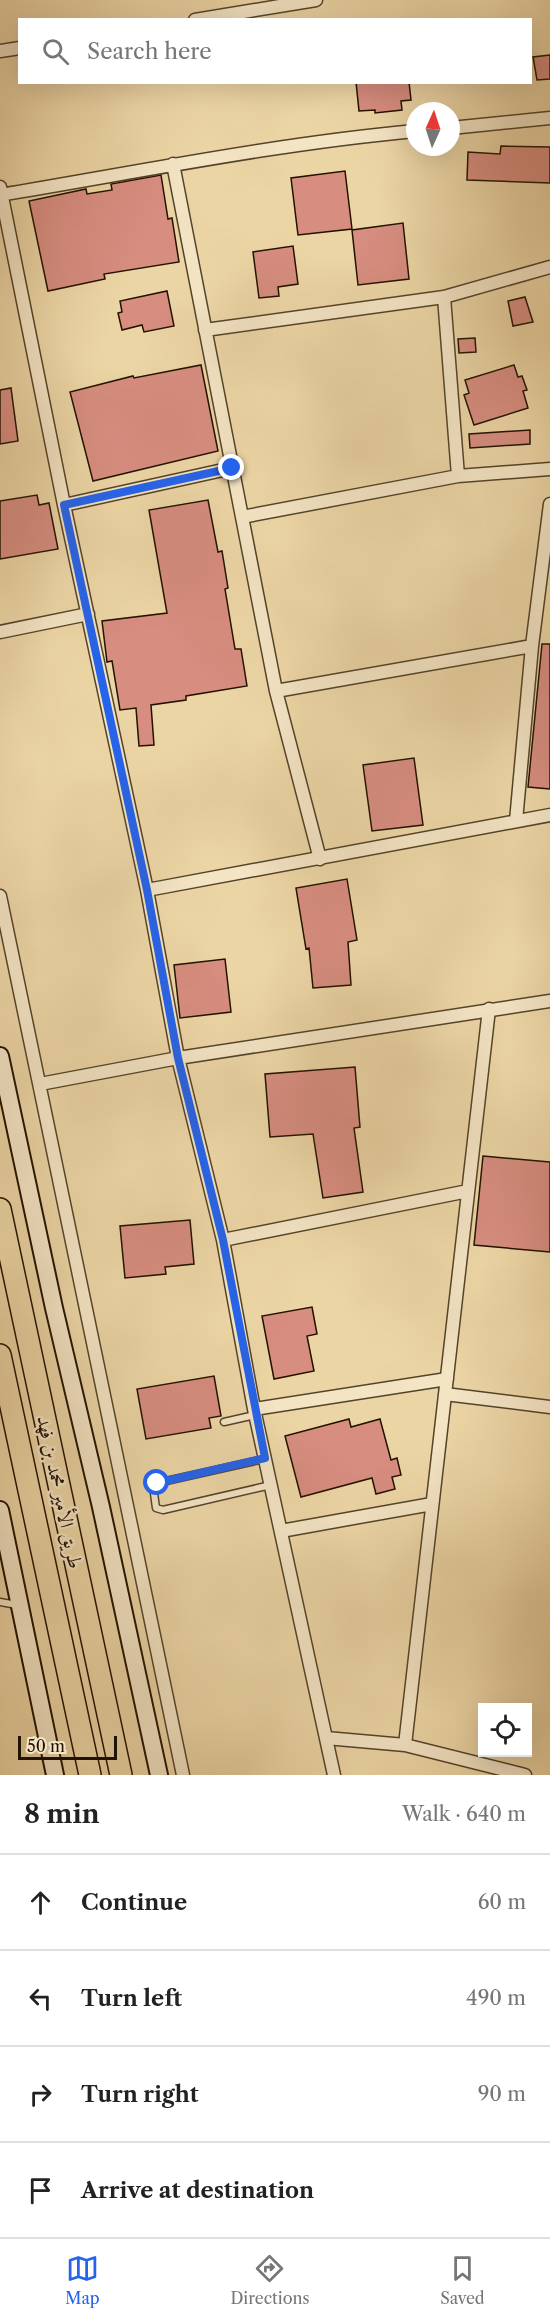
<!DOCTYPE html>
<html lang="en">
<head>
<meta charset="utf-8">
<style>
	:root { --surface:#fff; --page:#f2f2f2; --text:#222; --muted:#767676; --line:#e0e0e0; --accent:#2563eb }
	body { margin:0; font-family:"Libre Caslon Text",Amiri,serif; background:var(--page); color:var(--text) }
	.controls { position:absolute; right:18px; bottom:18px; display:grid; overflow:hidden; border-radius:0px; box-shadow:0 6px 24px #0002 }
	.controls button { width:54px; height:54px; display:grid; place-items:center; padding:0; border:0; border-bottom:2px solid var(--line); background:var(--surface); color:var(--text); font:30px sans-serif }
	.compass { position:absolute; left:406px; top:102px; width:54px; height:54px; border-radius:50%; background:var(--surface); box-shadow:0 6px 24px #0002; rotate:3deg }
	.scale { position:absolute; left:18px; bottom:15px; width:99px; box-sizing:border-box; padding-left:6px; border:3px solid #221200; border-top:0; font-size:16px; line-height:21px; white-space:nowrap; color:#221200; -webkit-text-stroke:4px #f3e4c4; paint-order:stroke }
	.stop { position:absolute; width:18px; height:18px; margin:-14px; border:4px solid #2563eb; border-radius:50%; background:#fff }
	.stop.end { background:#2563eb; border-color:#fff; box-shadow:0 2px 6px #0008 }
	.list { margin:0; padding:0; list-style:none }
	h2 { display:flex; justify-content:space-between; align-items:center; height:78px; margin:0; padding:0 24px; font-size:26px }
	h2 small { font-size:20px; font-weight:400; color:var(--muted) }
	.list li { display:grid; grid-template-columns:39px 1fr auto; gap:18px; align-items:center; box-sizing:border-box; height:96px; padding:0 24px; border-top:2px solid var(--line) }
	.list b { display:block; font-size:22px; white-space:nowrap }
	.list em { font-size:20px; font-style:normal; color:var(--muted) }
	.icon { flex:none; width:33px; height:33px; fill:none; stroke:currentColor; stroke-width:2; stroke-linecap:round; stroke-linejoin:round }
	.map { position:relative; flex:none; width:550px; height:1775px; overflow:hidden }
	.search { position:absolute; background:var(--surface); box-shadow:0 6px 24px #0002; left:18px; right:18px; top:18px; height:66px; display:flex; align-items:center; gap:15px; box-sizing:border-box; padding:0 21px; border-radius:0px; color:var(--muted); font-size:22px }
	.sheet { height:462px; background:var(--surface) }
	nav { display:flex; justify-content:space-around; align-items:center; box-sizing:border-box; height:84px; border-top:2px solid var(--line); background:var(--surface); font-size:16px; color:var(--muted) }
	nav a { display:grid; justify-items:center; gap:3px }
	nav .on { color:var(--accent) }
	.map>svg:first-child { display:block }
	.building { fill:#d78d80; stroke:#221200; stroke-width:1.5 }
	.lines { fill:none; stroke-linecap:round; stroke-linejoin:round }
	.service-casing { stroke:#544329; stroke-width:9 }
	.minor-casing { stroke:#544329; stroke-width:15 }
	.secondary-casing { stroke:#221200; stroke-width:20 }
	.motorway-casing { stroke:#221200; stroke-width:24 }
	.service { stroke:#f3e4c4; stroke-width:6 }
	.minor { stroke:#f3e4c4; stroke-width:12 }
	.secondary { stroke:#f3e4c4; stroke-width:16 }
	.motorway { stroke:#ecd5a5; stroke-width:21 }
	.route { stroke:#2563eb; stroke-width:8 }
	.labels { text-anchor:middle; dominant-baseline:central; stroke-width:5; stroke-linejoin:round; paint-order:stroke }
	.street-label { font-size:20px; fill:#221200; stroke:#f3e4c4 }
</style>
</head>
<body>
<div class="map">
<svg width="550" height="1775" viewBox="0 0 550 1775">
	<rect width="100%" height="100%" fill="#ecd5a5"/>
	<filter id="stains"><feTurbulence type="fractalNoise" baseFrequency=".00333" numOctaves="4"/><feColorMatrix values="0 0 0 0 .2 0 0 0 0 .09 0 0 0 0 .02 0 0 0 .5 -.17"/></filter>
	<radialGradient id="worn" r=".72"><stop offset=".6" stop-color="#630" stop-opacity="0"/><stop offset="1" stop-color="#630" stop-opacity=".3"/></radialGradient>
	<path class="building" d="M550,55v24l-13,1 -4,-23z
		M356,82h53l2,18 -10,1 1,9 -27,3v-3l-16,1z
		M501,146l49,1v36l-83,-3 1,-28 32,2z
		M345,171l7,58 -54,6 -7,-57z
		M161,175l7,44 4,-1 7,44 -75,12 1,5 -57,12 -19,-90 57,-12 1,5 25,-4 -1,-6z
		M403,223l6,56 -51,6 -6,-55z
		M293,246l5,38 -20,3 1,9 -20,2 -6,-46z
		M167,291l7,35 -30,6 -2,-7 -20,5 -4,-17 4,-1 -2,-11z
		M525,297l8,25 -20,4 -5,-25z
		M475,338l1,14 -17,1 -1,-14z
		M201,365l17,86 -125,30 -23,-89 63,-16 1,2z
		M514,365l4,12 4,-1 5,14 -4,1 5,17 -54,17 -10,-30 5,-2 -4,-13z
		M11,388l7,53 -18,3v-54z
		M530,430v14l-60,4 -1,-14z
		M37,495l2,10 10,-2 9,46 -58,10v-58z
		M208,500l10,52 4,-1 6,37 -3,1 10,60h6l6,37 -61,10v4l-35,5 3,40 -15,1 -3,-38 -16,2 -8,-49 -5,1 -5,-41 65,-8 -18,-103z
		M542,644h8v145l-22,-2z
		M414,758l9,67 -51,6 -9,-66z
		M347,879l10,61 -9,2 3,43 -38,3 -4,-40 -3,1 -10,-61z
		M225,959l6,53 -51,6 -6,-53z
		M355,1067l5,60 -6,1 9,64 -40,6 -10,-64 -43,3 -5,-63z
		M483,1156l67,6v90l-76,-7z
		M190,1220l4,44 -29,3 1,7 -41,4 -5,-52z
		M312,1307l5,27 -10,2 7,35 -40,8 -12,-63z
		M214,1376l7,40 -12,2 2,10 -65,11 -9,-50z
		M349,1419l2,8 29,-8 11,41 6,-2 4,17 -9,2 3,12 -19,5 -4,-16 -71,19 -16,-61z"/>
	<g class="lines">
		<defs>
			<path id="service" d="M224,1422l31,-7
				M264,1459l-107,24 -4,3 3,22 7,2 108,-25
				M0,1602l17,3"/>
			<path id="minor" d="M195,20l121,-20
				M0,51l20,-3
				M451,128l99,-10
				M173,164l103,527 44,168
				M0,187l64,318 83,385 31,168 45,182 31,169 80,366
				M0,195c138,-23 275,-51 415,-64
				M444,297l14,179
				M205,330l239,-33 106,-30
				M64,505l168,-37
				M242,517l216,-41 92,-7
				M0,632l88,-18
				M276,691l256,-45
				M516,821l16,-175 18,-142
				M147,890l403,-75
				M0,896l183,879
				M40,1084l138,-26 372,-57
				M223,1240l245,-49
				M445,1394l105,13
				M254,1409l193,-30
				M281,1531l151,-27
				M326,1738l79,7 120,30
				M405,1745l84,-736"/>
			<path id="secondary" d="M0,1056l54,252 47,199 58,268
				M0,1510l55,265"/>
			<path id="motorway" d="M0,1209l121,566
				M0,1355l90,420"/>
		</defs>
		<use href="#service" class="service-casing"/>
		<use href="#minor" class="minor-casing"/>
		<use href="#secondary" class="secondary-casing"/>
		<use href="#motorway" class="motorway-casing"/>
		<use href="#service" class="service"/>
		<use href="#minor" class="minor"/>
		<use href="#secondary" class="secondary"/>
		<use href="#motorway" class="motorway"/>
	</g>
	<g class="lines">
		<path class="route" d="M157,1483l108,-25 -42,-218 -45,-182 -31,-168 -83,-385 168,-37"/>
	</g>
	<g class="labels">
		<g class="street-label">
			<text transform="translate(60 1492) rotate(78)">طريق الأمير محمد بن فهد</text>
		</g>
	</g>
	<rect width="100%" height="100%" filter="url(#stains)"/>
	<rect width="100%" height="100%" fill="url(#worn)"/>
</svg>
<div class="controls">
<button><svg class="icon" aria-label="locate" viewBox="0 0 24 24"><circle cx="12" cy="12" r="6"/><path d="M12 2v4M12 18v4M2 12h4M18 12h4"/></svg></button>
</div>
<svg class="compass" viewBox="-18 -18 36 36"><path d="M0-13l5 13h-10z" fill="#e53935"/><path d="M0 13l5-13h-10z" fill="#767676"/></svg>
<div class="scale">50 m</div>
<div class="stop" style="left:157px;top:1483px"></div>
<div class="stop end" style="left:232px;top:468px"></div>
<div class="search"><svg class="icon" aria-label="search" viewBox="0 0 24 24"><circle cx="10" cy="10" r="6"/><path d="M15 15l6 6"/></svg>Search here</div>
</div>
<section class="sheet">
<h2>8 min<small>Walk · 640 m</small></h2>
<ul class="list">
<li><svg class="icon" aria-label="ahead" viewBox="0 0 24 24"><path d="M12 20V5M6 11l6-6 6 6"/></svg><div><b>Continue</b></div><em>60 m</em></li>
<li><svg class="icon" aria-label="left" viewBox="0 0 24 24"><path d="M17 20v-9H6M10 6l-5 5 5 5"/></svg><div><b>Turn left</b></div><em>490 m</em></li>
<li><svg class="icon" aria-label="right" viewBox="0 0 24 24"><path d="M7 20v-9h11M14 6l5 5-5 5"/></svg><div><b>Turn right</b></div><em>90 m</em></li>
<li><svg class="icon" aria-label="arrive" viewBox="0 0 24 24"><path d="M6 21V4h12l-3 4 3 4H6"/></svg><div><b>Arrive at destination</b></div></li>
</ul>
</section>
<nav>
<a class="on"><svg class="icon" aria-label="map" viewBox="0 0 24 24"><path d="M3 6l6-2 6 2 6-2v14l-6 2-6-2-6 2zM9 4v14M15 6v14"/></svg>Map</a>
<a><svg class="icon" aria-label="directions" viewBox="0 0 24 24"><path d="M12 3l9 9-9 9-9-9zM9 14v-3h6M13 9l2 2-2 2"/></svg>Directions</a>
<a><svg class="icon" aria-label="saved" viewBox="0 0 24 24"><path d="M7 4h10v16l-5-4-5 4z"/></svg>Saved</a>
</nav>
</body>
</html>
